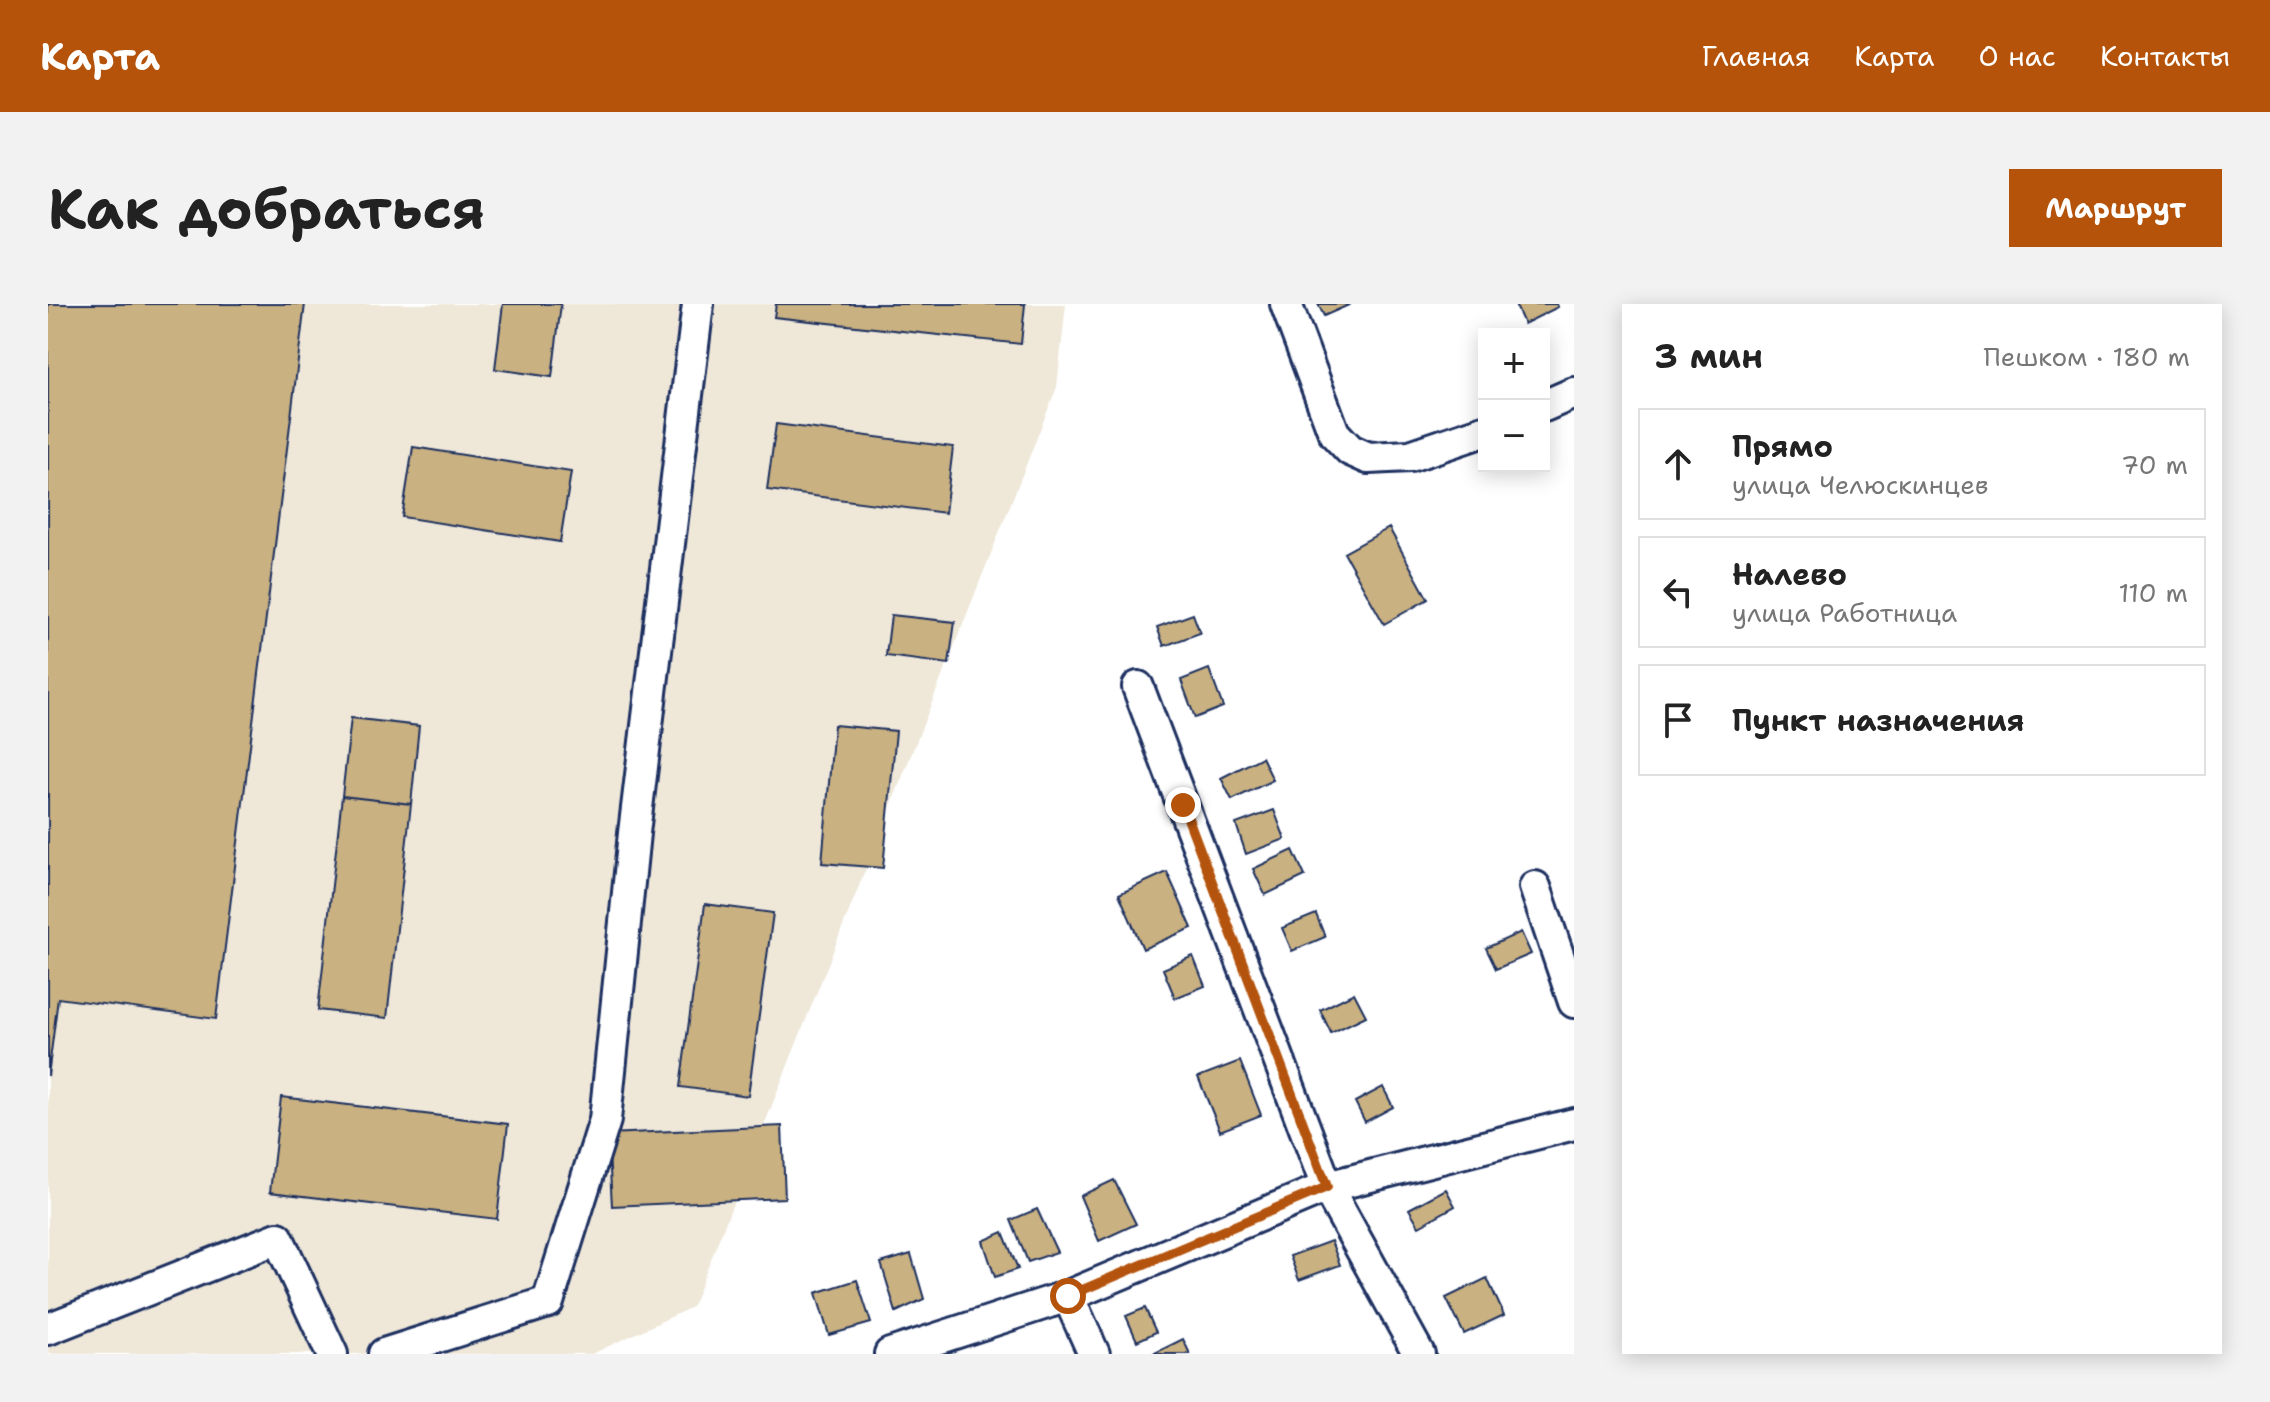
<!DOCTYPE html>
<html lang="ru">
<head>
<meta charset="utf-8">
<style>
	:root { --surface:#fff; --page:#f2f2f2; --text:#222; --muted:#767676; --line:#e0e0e0; --accent:#b45309 }
	body { margin:0; font-family:"Shantell Sans",sans-serif; background:var(--page); color:var(--text) }
	.controls { position:absolute; right:24px; top:24px; display:grid; overflow:hidden; border-radius:0px; box-shadow:0 4px 20px #0003 }
	.controls button { width:72px; height:72px; display:grid; place-items:center; padding:0; border:0; border-bottom:2px solid var(--line); background:var(--surface); color:var(--text); font:40px sans-serif }
	.stop { position:absolute; width:24px; height:24px; margin:-18px; border:6px solid #b45309; border-radius:50%; background:#fff }
	.stop.end { background:#b45309; border-color:#fff; box-shadow:0 2px 8px #0008 }
	.list { margin:0; padding:0; list-style:none }
	h2 { display:flex; justify-content:space-between; align-items:center; height:104px; margin:0; padding:0 32px; font-size:34px }
	h2 small { font-size:26px; font-weight:400; color:var(--muted) }
	.list li { display:grid; grid-template-columns:52px 1fr auto; gap:24px; align-items:center; box-sizing:border-box; height:112px; margin:0 16px 16px; padding:0 16px; border:2px solid var(--line); border-radius:0px }
	.list b { display:block; font-size:30px; white-space:nowrap }
	.list p { margin:0; font-size:26px; white-space:nowrap; color:var(--muted) }
	.list em { font-size:26px; font-style:normal; color:var(--muted) }
	.icon { flex:none; width:44px; height:44px; fill:none; stroke:currentColor; stroke-width:2; stroke-linecap:round; stroke-linejoin:round }
	.map { position:relative; flex:none; width:1526px; height:1050px; overflow:hidden; border-radius:0px }
	header { display:flex; align-items:center; gap:48px; box-sizing:border-box; height:112px; padding:0 40px; background:var(--accent); color:#fff }
	header strong { font-size:38px }
	nav { display:flex; gap:44px; margin-inline-start:auto; font-size:28px }
	.intro { display:flex; align-items:center; justify-content:space-between; box-sizing:border-box; height:192px; padding:0 48px }
	h1 { margin:0; font-size:56px }
	.button { padding:20px 36px; border-radius:0px; background:var(--accent); color:#fff; font-size:28px; font-weight:700 }
	main { display:flex; gap:48px; padding:0 48px }
	aside { flex:1; background:var(--surface); border-radius:0px; box-shadow:0 4px 20px #0003 }
	.map>svg:first-child { display:block }
	.built { fill:#efe8d9 }
	.building { fill:#c9b181; stroke:#1b2f5e; stroke-width:2 }
	.lines { fill:none; stroke-linecap:round; stroke-linejoin:round }
	.minor-casing { stroke:#1b2f5e; stroke-width:36 }
	.minor { stroke:#fff; stroke-width:30 }
	.route { stroke:#b45309; stroke-width:10 }
</style>
</head>
<body>
<header>
<strong>Карта</strong>
<nav><a>Главная</a><a>Карта</a><a>О нас</a><a>Контакты</a></nav>
</header>
<div class="intro"><h1>Как добраться</h1><a class="button">Маршрут</a></div>
<main>
<div class="map">
<svg width="1526" height="1050" viewBox="0 0 1526 1050">
	<rect width="100%" height="100%" fill="#fff"/>
	<filter id="ink" filterUnits="userSpaceOnUse"><feTurbulence type="fractalNoise" baseFrequency=".0125" numOctaves="2"/><feDisplacementMap in="SourceGraphic" scale="16" xChannelSelector="R" yChannelSelector="G"/><feConvolveMatrix kernelMatrix="1 2 1 2 8 2 1 2 1" color-interpolation-filters="sRGB"/></filter>
	<g filter="url(#ink)">
		<path class="built" d="M0,0h1018l-9,83 -365,920 -100,47h-544z"/>
		<path class="building" d="M0,0h257l-89,715 -158,-21 -10,78z
			M455,0h58l-9,73 -57,-8z
			M728,0h249l-4,40 -247,-27z
			M1270,0h33l-27,12z
			M1467,0h42l1,3 -34,17z
			M728,120l177,23 -8,66 -178,-23z
			M365,143l158,25 -11,70 -158,-25z
			M1341,224l39,71 -44,25 -40,-71z
			M1145,310l7,19 -36,13 -7,-19z
			M843,311l64,7 -6,42 -63,-8z
			M1161,365l14,38 -28,11 -14,-38z
			M303,414l68,8 -8,78 -69,-8z
			M786,421l62,6 -13,137 -61,-5z
			M1214,453l11,23 -41,20 -11,-22z
			M294,492l69,8 -24,214 -69,-8z
			M1226,506l11,29 -39,15 -10,-30z
			M1245,546l12,26 -40,19 -12,-26z
			M1119,568l25,56 -49,21 -24,-55z
			M657,600l68,9 -25,183 -68,-9z
			M1268,610l9,23 -33,14 -10,-23z
			M1473,628l10,22 -35,15 -10,-21z
			M1145,652l12,30 -30,12 -12,-29z
			M1306,689l12,23 -35,17 -11,-23z
			M1192,757l21,54 -41,16 -22,-54z
			M1335,783l10,20 -28,15 -10,-20z
			M233,793l227,27 -11,95 -227,-27z
			M734,822l3,72 -173,8 -4,-72z
			M1066,876l22,44 -37,17 -19,-45z
			M1398,885l9,17 -36,20 -10,-17z
			M989,905l20,43 -29,10 -17,-42z
			M955,928l15,37 -23,8 -12,-36z
			M1283,937l9,24 -41,15 -9,-24z
			M863,950l13,45 -28,13 -15,-49z
			M1439,974l17,37 -40,19 -18,-36z
			M809,976l14,43 -42,12 -13,-42z
			M1097,1004l11,24 -19,9 -11,-25z
			M1135,1035l7,15h-37z"/>
		<g class="lines">
			<defs>
				<path id="minor" d="M1238,0l48,129 16,17 18,8 42,-2 74,-25
					M1496,102l30,-13
					M1090,383l189,500 92,167
					M1487,583l39,115
					M1020,992l26,58
					M0,1025l230,-91 54,116
					M336,1050l164,-52 57,-182 29,-287 64,-529
					M842,1050l178,-58 259,-109 247,-63"/>
			</defs>
			<use href="#minor" class="minor-casing"/>
			<use href="#minor" class="minor"/>
		</g>
	</g>
	<g class="lines" filter="url(#ink)">
		<path class="route" d="M1020,992l259,-109 -144,-382"/>
	</g>
</svg>
<div class="controls">
<button>+</button>
<button>−</button>
</div>
<div class="stop" style="left:1020px;top:992px"></div>
<div class="stop end" style="left:1135px;top:501px"></div>
</div>
<aside>
<h2>3 мин<small>Пешком · 180 m</small></h2>
<ul class="list">
<li><svg class="icon" aria-label="ahead" viewBox="0 0 24 24"><path d="M12 20V5M6 11l6-6 6 6"/></svg><div><b>Прямо</b><p>улица Челюскинцев</p></div><em>70 m</em></li>
<li><svg class="icon" aria-label="left" viewBox="0 0 24 24"><path d="M17 20v-9H6M10 6l-5 5 5 5"/></svg><div><b>Налево</b><p>улица Работница</p></div><em>110 m</em></li>
<li><svg class="icon" aria-label="arrive" viewBox="0 0 24 24"><path d="M6 21V4h12l-3 4 3 4H6"/></svg><div><b>Пункт назначения</b></div></li>
</ul>
</aside>
</main>
</body>
</html>
